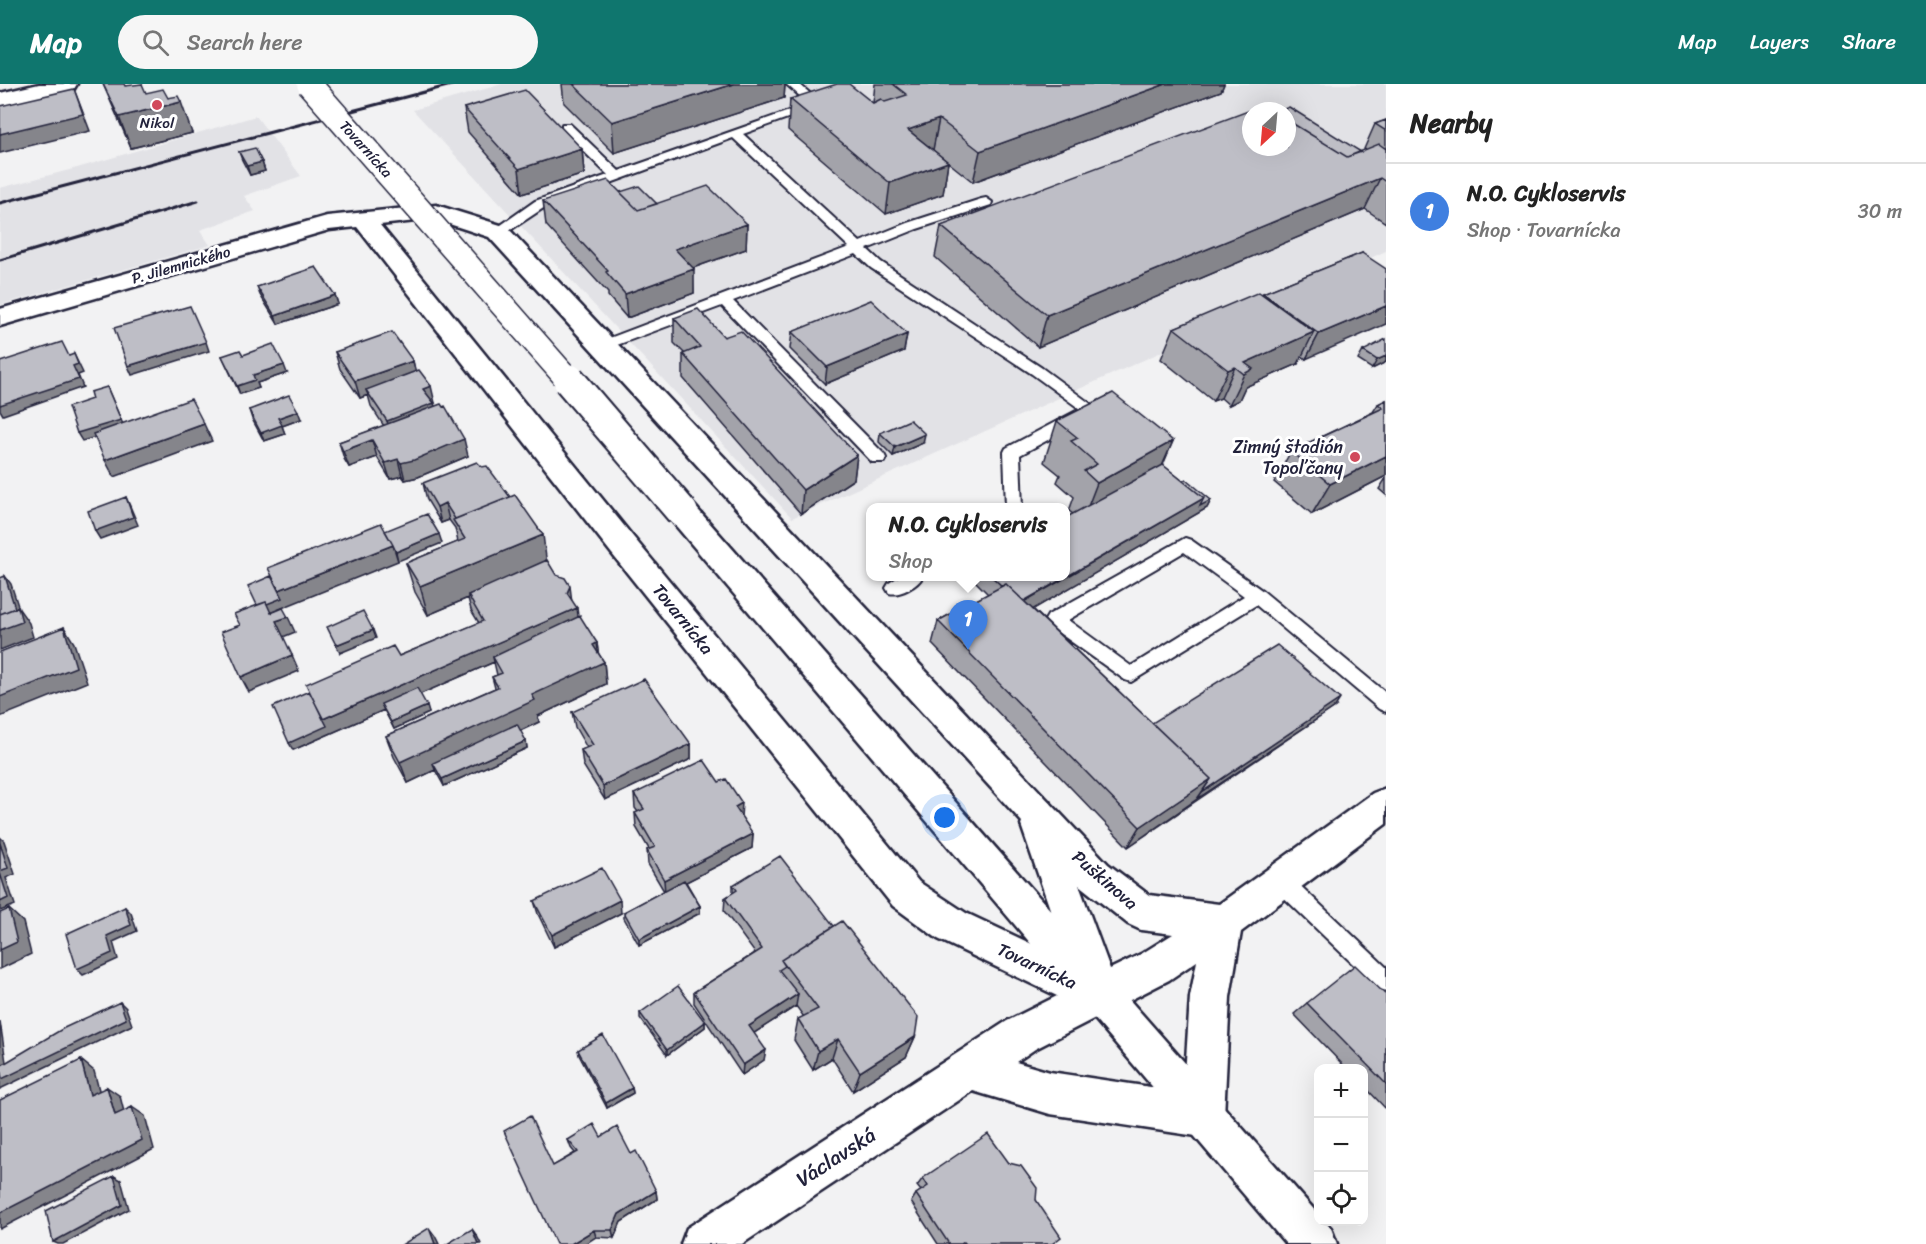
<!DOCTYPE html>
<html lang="en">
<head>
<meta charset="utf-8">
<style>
	:root { --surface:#fff; --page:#f6f6f6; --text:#222; --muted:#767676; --line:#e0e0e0; --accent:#0f766e }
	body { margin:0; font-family:Sriracha,sans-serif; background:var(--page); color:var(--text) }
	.controls { position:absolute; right:18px; bottom:18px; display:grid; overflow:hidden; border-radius:12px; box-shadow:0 6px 24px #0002 }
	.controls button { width:54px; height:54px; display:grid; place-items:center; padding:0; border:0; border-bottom:2px solid var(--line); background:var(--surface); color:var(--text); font:30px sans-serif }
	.compass { position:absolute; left:1242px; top:18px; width:54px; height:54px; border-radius:50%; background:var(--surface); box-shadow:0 6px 24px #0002; rotate:206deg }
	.you { position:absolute; left:945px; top:734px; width:21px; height:21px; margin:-15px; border:4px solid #fff; border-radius:50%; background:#1a73e8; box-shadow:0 0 0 9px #1a73e833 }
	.badge { display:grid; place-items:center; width:39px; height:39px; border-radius:50%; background:var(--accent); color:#fff; font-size:20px; font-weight:700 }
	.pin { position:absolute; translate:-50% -50px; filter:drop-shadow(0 2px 3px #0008) }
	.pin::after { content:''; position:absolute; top:32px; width:21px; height:18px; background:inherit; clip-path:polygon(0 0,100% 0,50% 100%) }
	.popup { position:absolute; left:866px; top:419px; width:204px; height:78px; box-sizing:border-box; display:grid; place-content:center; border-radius:12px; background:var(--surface); filter:drop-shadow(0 2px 4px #0005); font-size:20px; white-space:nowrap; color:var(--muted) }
	.popup b { font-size:22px; color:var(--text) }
	.popup::after { content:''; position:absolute; left:50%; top:100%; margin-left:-12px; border:12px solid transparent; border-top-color:var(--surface) }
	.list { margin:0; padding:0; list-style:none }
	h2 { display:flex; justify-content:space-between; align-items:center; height:78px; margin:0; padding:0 24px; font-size:26px }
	h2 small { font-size:20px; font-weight:400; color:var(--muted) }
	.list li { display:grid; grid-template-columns:39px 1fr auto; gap:18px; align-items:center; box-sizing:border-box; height:96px; padding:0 24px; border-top:2px solid var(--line) }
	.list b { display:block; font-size:22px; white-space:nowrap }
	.list p { margin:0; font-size:20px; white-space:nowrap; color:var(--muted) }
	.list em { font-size:20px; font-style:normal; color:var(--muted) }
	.icon { flex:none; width:33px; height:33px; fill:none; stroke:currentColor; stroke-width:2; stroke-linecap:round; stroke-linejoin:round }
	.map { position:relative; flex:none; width:1386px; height:1160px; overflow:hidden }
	header { display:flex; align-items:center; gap:36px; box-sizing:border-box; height:84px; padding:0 30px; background:var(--accent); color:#fff }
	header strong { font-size:28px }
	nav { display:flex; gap:33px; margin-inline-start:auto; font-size:21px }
	.search { width:420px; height:54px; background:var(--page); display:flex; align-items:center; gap:15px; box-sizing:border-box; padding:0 21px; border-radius:33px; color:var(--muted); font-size:22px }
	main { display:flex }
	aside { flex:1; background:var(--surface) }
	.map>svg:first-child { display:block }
	.built { fill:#e2e2e6; fill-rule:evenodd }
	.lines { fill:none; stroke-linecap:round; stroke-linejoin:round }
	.lane-casing { stroke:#22223b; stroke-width:4 }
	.street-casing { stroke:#22223b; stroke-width:5 }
	.secondary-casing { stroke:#22223b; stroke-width:5 }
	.lane { fill:#fff; fill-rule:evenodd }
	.street { fill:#fff; fill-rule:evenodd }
	.secondary { fill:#fff; fill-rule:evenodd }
	.rail { stroke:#22223b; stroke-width:3 }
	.secondary-bridge-far1-casing { stroke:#22223b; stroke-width:27; stroke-linecap:butt }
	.secondary-bridge-casing { stroke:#22223b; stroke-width:35; stroke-linecap:butt }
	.secondary-bridge-far1 { stroke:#fff; stroke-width:24 }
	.secondary-bridge { stroke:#fff; stroke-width:31 }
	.wall { fill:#a3a3aa; stroke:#22223b; stroke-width:1.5 }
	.shaded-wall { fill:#85858b; stroke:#22223b; stroke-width:1.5 }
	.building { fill:#bebec6; stroke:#22223b; stroke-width:1.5 }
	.poi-dot { fill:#d1495b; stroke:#fff; stroke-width:2 }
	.labels { text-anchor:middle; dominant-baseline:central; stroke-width:6; stroke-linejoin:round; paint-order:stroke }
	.far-poi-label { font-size:15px; fill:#22223b; stroke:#fff }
	.far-street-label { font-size:15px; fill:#22223b; stroke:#fff }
	.poi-label { font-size:18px; fill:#22223b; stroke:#fff; text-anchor:end }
	.street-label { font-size:18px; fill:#22223b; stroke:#fff }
	.near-street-label { font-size:21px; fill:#22223b; stroke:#fff }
</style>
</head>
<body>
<header>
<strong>Map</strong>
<div class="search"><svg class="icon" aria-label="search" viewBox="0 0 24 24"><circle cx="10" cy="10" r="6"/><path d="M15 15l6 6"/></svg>Search here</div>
<nav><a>Map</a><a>Layers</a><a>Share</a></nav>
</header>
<main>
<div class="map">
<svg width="1386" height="1160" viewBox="0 0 1386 1160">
	<rect width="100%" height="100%" fill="#f2f2f3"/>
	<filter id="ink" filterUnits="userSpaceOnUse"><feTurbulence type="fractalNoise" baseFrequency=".0167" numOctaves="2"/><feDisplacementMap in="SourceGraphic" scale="12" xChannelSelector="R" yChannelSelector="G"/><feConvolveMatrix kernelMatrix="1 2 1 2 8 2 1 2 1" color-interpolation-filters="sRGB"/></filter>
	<g filter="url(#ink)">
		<path class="built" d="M502,0h884v167l-594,267 -379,-408zM1251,27h36v36h-36z
			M256,32l45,60 -57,20 11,15 -55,19 10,15 -210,60v-117l77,-20z"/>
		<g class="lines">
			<defs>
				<path id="lane" d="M786,0h13l25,21 -81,29 117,108 47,-19 74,-24 5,-1 6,4 -1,3 -74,24 -50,20 14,13 161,106 57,42 -3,4 -76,41 2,53h-16l-2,-56 2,-4 74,-39 -48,-35 -161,-106 -15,-14 -123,47 151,153 2,4 -2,4h-12l-150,-156 -113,42h-10l-2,-3 2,-3 250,-95 -116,-109 -188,69 -42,28h-10l-2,-3 44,-31 73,-26 -46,-45v-6h8l49,47 190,-67z
					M1185,454l6,2 72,51 123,102v19l-7,-3 -123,-104 -125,77 -6,-2 -77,-55 -3,-5 3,-5zM1184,468l60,44 -113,70 -63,-46z
					M900,492h23c-5,10 -23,20 -34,17l-3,-5 3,-5z
					M1281,788l7,2 98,93v24l-8,-3 -104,-100 -3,-7 3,-7z"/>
				<path id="street" d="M39,0h38l-3,5 -74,18v-14z
					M436,121l71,22 601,637 41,31 70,9 154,-111 13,-5v36l-145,108 -11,65 -6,119 -6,15 -15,6 -153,-23 -77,-23 -231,153h-61l6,-16 320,-207 50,-25 -119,-57 -45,-33 -281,-352 -255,-327 -28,3 -329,96v-17l327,-93zM434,135l55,18 533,585 -1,3 47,136 -102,-48 -47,-31 -285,-344 -254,-313zM1079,801l49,39 13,6 32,4 -32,20 -31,15zM1197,877l-7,36 -6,95 -134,-20 -34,-10 19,-13 134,-69z"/>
				<path id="secondary" d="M682,417l11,3 625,710v8h7l6,6 6,16h-51l-615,-724 -4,-8 4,-8z"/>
			</defs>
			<use href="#lane" class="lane-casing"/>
			<use href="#street" class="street-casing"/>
			<use href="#secondary" class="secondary-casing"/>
			<use href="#lane" class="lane"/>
			<use href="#street" class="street"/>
			<use href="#secondary" class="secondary"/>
			<path class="rail" d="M0,119l455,-119
				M0,176l198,-59"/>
			<defs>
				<path id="secondary-bridge-far1" d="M309,0l261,298"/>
				<path id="secondary-bridge" d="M569,296l113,132"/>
			</defs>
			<use href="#secondary-bridge-far1" class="secondary-bridge-far1-casing"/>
			<use href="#secondary-bridge" class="secondary-bridge-casing"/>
			<use href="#secondary-bridge-far1" class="secondary-bridge-far1"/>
			<use href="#secondary-bridge" class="secondary-bridge"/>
		</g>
		<path class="wall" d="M103,0l22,2 21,7 22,5 24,35 -61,15z
			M562,0h223l-1,14 -170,55 -50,-50z
			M875,0h349l-3,7 -248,91 -40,-32 15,12 -5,32 -57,20 -98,-84 2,-31 83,4z
			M464,24l118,41 2,25 -62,20 -54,-62z
			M1274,27l87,41 4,-2 -1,-1 11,-25 11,-4v103l-21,-14 -327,138 -103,-90 6,-31z
			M239,68l23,10 3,9 -15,4 -8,-15z
			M620,108l37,12 90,20 -1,25 -53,19 1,25 -67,25 -19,-22v-3l-62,-68 -3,-24z
			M1362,169l-56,106 -4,-3 -4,8 -53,23 -6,13 -10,5 -8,-7 -8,3 -52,-42 13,-31 88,-33 1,-2z
			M257,203l78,8 3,9 -60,20 -18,-29z
			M674,234l50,19 133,118 -3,24 -53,35 -118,-136v-24l1,-1 -10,-10z
			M792,248l115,2 -3,17 -79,33 -35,-35z
			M1363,267l23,11 -14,7 -14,-9z
			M335,268l78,9 2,10 20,32h-1l1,4 33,49 -50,21 -13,3 -3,-4 -12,3 -13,-22 -28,10 -5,-8 -5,-17 45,-16 -13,-20 -3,-11 -8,3 -20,-29z
			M243,271l44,18 -30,10 2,5 -19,6 -18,-38z
			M1386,316v76l-74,38 -38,-32 17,-31 82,-39 5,-8z
			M249,326l52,9 -19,7 3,8 -21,7 -12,-22z
			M1057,337l116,20 -10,24 20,16 28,19 -4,8 -174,101 119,114 183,-16 -207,140 -196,-203 6,-23 18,-10 2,-5 9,-1 21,-11 -13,-13 1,-5h89l8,-62 -4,-3 5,-14 -17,-15 3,-7 -16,-13z
			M880,349l43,10 -30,13 -14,-14z
			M1386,394v17l-7,-6z
			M423,399l124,78 31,56 19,26 1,10 6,9 2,22 -68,32 1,6 -19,9 6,10 1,7 -83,38 -9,-16 -27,13 -14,-26 -8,-21 109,-48 -3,-11 5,-2 -3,-13 -74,32 9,19 -35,16 -10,-19 -91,40 106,-94 80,-33 -8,-13 -3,-12 -40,17 -13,-23 -9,-29 52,-21 -3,-14 -6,-8 -8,3 -14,-23z
			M572,628l119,32v15l-86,41 -22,-35 -2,-15 6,-2 -12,-21z
			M634,710l107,23 12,17 -1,14 -66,34 14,24v7l-61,32 -15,-27v-6l40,-21 -16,-27 -1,-14 2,-1 -13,-22 -1,-14 3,-1 -3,-4z
			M733,801l182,152 -9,20 -53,34 -21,-33 -19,12 -19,-30 4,-21 6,-2 -8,-11 -42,27 10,27 -22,15 -48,-72v-11l61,-39 -31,-42 1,-13 8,-5z
			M534,817l87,12 -67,34 -16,-33z
			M1386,911v114l-22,-23v-18h-18l-52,-54 13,-11z
			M640,929l65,9v5l-38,28 -27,-37z
			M578,966l54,38 1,5 -26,15 -28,-53z
			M601,1053l30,17 25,37 1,8 -36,23 -7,16 -18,-1 -43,-71 22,-13 -4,-5 -3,-8z
			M923,1094l113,22 16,44h-114l-27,-42 5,-8 5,-3 -4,-5z"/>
		<path class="shaded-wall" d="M734,0h51l-1,14 -170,55 -2,-31z
			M1166,0h58l-3,7 -248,91 7,-31z
			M74,5l16,42 -90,22v-19z
			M181,18l11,31 -61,15 -12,-31z
			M939,35l-6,31 -25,-20z
			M582,65l2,25 -62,20 -3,-25z
			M262,78l3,9 -15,4 -3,-9z
			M948,78l-5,32 -57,20 4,-31z
			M1380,94l-15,31 -327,138 9,-32z
			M747,140l-1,25 -70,25 -1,-25z
			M694,185v24l-67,25 -2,-24z
			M335,211l3,9 -60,20 -3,-8z
			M1386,222v18l-80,35 13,-25z
			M1314,248l-16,32 -53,23 -6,13 -10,5 15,-31 1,-11z
			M907,250l-3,17 -79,33 2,-17z
			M206,258l3,9 -77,24 -4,-9z
			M74,270l9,19 -5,2 5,12 -80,28 -3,-5v-5l73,-39z
			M1386,272v6l-14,7 5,-9z
			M413,277l4,17 -51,12 2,5 -8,3 -5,-17z
			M284,281l3,8 -30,10 2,5 -19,6 -3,-8 16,-11z
			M1235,283l-14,31 -8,3 15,-31z
			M431,302l4,17 -4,1 3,-1 4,17 -46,18 -5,-17 36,-32z
			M107,303l18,42 -43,12 -5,-8z
			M298,327l3,8 -19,7 3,8 -21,7 -3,-8 17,-15z
			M204,340l8,17 -98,36 -9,-17z
			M925,350l-2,9 -30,13 2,-9z
			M464,355l4,17 -50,21 -13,3 -4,-17z
			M372,356l5,17 -28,10 -6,-16z
			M1173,357l-18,41 -73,40 15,-39z
			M857,371l-3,24 -53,35 2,-24z
			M1386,372v20l-74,38 18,-30z
			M398,375l4,17 -12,3 -5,-16z
			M126,413l4,9 8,19 -38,14 -5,-8z
			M1204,414l7,2 -4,8 -192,112 5,-16z
			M445,419l4,17 -8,3 -4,-16z
			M439,450l3,9 -44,18 -2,-9z
			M543,451l4,30 -79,30v3l-40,17 -8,-29z
			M393,461l5,16 -136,55 -4,-8 21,-18z
			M5,492l6,8 8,25 10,14 4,14 -33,13v-20l3,-1z
			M570,502l2,16 -5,-9z
			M577,524l2,16 -86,33 1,5 -110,48 -3,-6 3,6 -91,40 -4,-7 34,-24z
			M288,533l7,15 -12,5 -7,-16z
			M64,543l10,16 13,39 -87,35v-20z
			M373,546l3,8 -36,15 -4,-8z
			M597,559l3,21 4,-2 2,22 -68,32 1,6 -103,47 -3,-6 2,7 -27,13 -8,-21 132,-67 61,-50z
			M292,571l7,16 -50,21 -8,-15z
			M1340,615l-5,8 -138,92 5,-7z
			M427,622l2,7 -35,16 -3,-7z
			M526,657l1,7 -83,38 -2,-7z
			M691,660v15l-86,41 -2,-14z
			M1211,695l-14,20 -69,48 12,-20z
			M742,719l-1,14 -6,-10z
			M753,750l-1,14 -87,45 -1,-13z
			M0,753l4,4 11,33 -9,4 9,27 -15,6z
			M620,816l1,13 -67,34 -2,-12z
			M700,822v7l-61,32v-6z
			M125,823l6,6 6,18 -24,11 5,17 -35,16 -6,-6z
			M9,825l14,13 8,32 -31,15v-19z
			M798,910l-2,12 -48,31 1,-11z
			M120,918l6,6 6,17 -132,64v-68l8,55z
			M705,938v5l-38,28v-5z
			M915,953l-9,20 -53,34 7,-19z
			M838,955l-6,19 -19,12 5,-19z
			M766,966l-2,10 -22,15 1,-10z
			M81,976l13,11 9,34 -13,-10z
			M107,1003l13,9 7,28 -12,-9z
			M632,1004l1,5 -26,15 -1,-5z
			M132,1023l13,9 9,33 -154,80v-16z
			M114,1092l7,4 8,29 -66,35h-5l-5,-2z
			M656,1107l1,8 -36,23 -7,16 -2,-8 7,-16z
			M429,1144l6,8 4,8h-4z
			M472,1145l5,7 4,8h-3z
			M594,1146l2,7 -11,7h-14z"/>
		<path class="building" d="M103,0h21l1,2 17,-2 4,9 17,-4 5,9 10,-2 3,6 -62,15z
			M573,0h161l-122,38z
			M837,0h12l24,19 8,-4 4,3 22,-7 -14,-11h273l-186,67 -41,-32 -31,11 40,32 -58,21 -100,-84z
			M74,5l9,25 -83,20v-28z
			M525,6l57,59 -63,20 -55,-61z
			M1264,21l10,6h-23v36h36v-27l60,37 32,-13 7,5v33l-6,-4 -333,137 -106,-89z
			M1289,23l72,45 -14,5 -60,-37v-9h-8z
			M1386,36v11l-11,-7z
			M255,64l7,14 -15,4 -8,-14z
			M608,96l30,30 70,-24 39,38 -72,25 19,20 -69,25 -19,-22 2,-1 -65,-70z
			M639,102l18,18 -19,6 -18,-18z
			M1362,169l24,16v37l-67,28 -56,-41z
			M316,183l19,28 -60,21 -18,-29z
			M1259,208l55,40 -69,31 8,6 -9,5 -9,-7 -7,3 -54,-42z
			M871,216l36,34 -80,33 -35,-35z
			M190,222l16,36 -78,24 -14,-38z
			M698,225l26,28 17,-6 116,124 -54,35 -120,-136 17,-7 -26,-29z
			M392,248l21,29 -58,20 -20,-29z
			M1386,255v17l-9,4 -14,-9z
			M62,258l7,14 5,-2 4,10 -5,2 6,13 -79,26v-43z
			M273,260l11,21 -31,10 2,5 -18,6 -15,-30 18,-6 3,5z
			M419,286l12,16 -8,3 11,14 -47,18 -21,-31z
			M107,303l14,33 -44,13 -9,-26 24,-8 -2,-7z
			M1113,309l60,48 -76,42 -13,-12 13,-7 -26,-23 7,-3 -21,-17z
			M289,311l9,16 -20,7 4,7 -21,8 -12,-23z
			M191,315l13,25 -99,36 -12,-26z
			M1386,316v56l-56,28 -39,-33 92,-43 -5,-4z
			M441,320l2,3 2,-1 19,33 -50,21 -13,3 -3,-4 -13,4 -13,-23 -29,11 -4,-9z
			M910,336l15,14 -30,13 -15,-14z
			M477,378l5,5 5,-1 23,31 -55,22 -10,-16 -8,4 -14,-24z
			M1163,381l41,33 -180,103 -18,-17 -4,2 -11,-10h74v-58z
			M1186,395l25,21 -11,6 4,-8 -21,-17z
			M515,411l28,40 -123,51 -14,-23 59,-24 -12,-19z
			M126,413l7,20 -38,14 -7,-20z
			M427,430l12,20 -43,18 -3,-7 -8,-14z
			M381,439l12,22 -114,45 -11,-22z
			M547,476l9,15 9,3 5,8 -3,7 10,15 -254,111 -17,-35 87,-38 6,10 84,-35 -15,-26z
			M5,492l10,32 -15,6v-36z
			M271,492l11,22 -15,6 -1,-2 -9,3 -9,-19z
			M1006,500l205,195 -71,48 -202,-206 22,-12 -2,-3 7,-4 2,3z
			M266,518l5,11 12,-5 5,9 -12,4 16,34 -51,22 -20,-45 19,-7 -6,-11z
			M18,523l4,15 -22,8v-16z
			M363,527l10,19 -37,15 -9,-18z
			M580,532l17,27 -4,2 11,17 -72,33 3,5 -135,62 -14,-26 112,-49 -6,-10 10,-4 -9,-16z
			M64,543l12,40 -76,30v-45z
			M1277,561l63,54 -138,93 9,-13 -59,-56z
			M644,595l47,65 -88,42 -22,-36 12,-5 -21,-33z
			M417,604l10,18 -36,16 -10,-18z
			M309,607l18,35 -38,17 -16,-36z
			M517,640l9,17 -84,38 -9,-16z
			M704,676l15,22 7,-3 16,24 -7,4 18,27 -89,46 -17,-30 8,-3 -20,-34 9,-4 -10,-15z
			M0,759l8,25 -8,3z
			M780,772l54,70 -53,34 4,6 -6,4 19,24 -49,32 17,24 -23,15 -49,-73 68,-43 -37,-51 12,-8 -4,-5z
			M602,784l18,32 -68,35 -18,-34z
			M0,789l8,25 -8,4z
			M684,796l16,26 -61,33 -15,-27z
			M125,823l6,18 -24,11 5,17 -35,16 -11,-35z
			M9,825l8,33 -17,8v-37z
			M842,837l76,96 -3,20 -55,35 -22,-33 -20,12 -20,-32 20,-10 -37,-49z
			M1355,881l31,30v89l-79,-81z
			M678,902l27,36 -38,28 -27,-37z
			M120,918l6,17 -124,60 -2,-13 64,-38z
			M603,951l29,53 -26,15 -28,-53z
			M81,976l9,35 17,-8 8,28 17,-8 10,33 -142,73v-113z
			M530,1032l23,50 25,-14 -10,-12 26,-16 7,13 16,-10 14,27 5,-3 20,40 -37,23 -7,16h-18l-23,14h-15l-52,-113z
			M988,1050l21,29 12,3 16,22 -1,12 25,37 -9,7h-86l-2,-2 -3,2h-12l-33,-50 12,-8 -5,-8z
			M114,1092l8,29 -69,37 -7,-31z
			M429,1144l6,16h-32z
			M472,1145l6,15h-31z"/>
	</g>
	<g class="poi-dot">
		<circle cx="157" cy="21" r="6"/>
		<circle cx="1355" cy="373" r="6"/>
	</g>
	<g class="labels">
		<g class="far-poi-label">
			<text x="157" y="39">Nikol</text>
		</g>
		<g class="far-street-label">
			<text transform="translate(366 65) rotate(48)">Tovarnícka</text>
			<text transform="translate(181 181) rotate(-16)">P. Jilemnického</text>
		</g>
		<g class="poi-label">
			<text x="1343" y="363">Zimný štadión<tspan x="1343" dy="21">Topoľčany</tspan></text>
		</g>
		<g class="street-label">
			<text transform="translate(683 535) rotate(51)">Tovarnícka</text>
			<text transform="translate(1105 796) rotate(41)">Puškinova</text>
			<text transform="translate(1037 882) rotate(25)">Tovarnícka</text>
		</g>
		<g class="near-street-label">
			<text transform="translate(836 1073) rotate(-33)">Václavská</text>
		</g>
	</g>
</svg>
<div class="controls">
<button>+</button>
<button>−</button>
<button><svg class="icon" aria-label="locate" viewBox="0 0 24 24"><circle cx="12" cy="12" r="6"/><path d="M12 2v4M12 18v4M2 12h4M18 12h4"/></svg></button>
</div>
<svg class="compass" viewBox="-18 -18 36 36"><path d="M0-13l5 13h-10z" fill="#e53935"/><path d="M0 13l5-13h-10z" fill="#767676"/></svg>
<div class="you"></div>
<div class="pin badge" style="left:968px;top:566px;background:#3f7fe0">1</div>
<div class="popup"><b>N.O. Cykloservis</b>Shop</div>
</div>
<aside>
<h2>Nearby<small></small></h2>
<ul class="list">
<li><span class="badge" style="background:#3f7fe0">1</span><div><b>N.O. Cykloservis</b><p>Shop · Tovarnícka</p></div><em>30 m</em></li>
</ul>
</aside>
</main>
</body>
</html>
